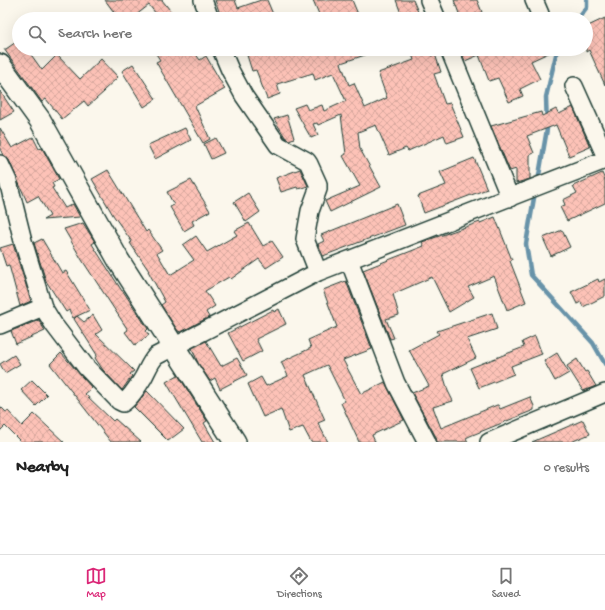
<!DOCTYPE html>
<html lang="en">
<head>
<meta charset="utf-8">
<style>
	:root { --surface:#fff; --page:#f6f6f6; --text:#222; --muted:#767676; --line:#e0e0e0; --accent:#db2777 }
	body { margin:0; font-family:"Gochi Hand",sans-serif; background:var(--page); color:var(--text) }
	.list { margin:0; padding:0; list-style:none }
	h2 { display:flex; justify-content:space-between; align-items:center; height:52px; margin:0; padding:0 16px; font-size:17px }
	h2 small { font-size:13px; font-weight:400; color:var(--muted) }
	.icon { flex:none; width:22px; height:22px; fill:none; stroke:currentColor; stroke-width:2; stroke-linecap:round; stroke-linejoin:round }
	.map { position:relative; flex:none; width:605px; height:442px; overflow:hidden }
	.search { position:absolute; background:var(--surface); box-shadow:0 4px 16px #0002; left:12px; right:12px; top:12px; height:44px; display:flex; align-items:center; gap:10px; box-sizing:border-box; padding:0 14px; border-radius:22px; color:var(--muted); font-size:15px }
	.sheet { height:112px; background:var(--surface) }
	nav { display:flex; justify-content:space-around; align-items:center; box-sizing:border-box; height:56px; border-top:1px solid var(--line); background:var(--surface); font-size:11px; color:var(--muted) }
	nav a { display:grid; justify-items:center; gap:2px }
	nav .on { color:var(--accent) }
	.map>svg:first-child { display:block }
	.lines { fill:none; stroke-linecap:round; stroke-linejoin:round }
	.stream { stroke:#6893a9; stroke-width:4.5 }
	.building { fill:url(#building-cross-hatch); stroke:#1f3d34 }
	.minor-casing { stroke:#1f3d34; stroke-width:20 }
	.tertiary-casing { stroke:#1f3d34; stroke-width:24 }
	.minor { stroke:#fbf7ec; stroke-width:17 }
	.tertiary { stroke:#fbf7ec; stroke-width:21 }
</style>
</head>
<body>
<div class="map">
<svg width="605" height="442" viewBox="0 0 605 442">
	<defs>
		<pattern id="building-cross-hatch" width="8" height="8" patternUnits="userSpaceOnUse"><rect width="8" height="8" fill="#fdc2b7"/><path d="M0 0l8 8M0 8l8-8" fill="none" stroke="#d8a89e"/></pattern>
	</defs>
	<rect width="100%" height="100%" fill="#fbf7ec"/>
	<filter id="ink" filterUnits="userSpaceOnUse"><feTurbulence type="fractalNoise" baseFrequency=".025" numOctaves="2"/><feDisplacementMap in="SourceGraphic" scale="8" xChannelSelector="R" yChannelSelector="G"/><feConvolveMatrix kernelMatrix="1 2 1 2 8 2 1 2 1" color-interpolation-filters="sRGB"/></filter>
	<g filter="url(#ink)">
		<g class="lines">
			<path class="stream" d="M578,19l9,-12v-7
				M538,181l9,-52 -1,-32 10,-42 3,-6
				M535,192l-9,52 5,31 62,68 12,21"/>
		</g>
		<path class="building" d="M105,0h57l15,19h-17l-11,-14 -18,14h-12z
			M215,0h20l3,8 23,-8h6l8,19h-55l-1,-5h1z
			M313,0h39l8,19h-39z
			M396,0h17l8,19h-18z
			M454,0h23l5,12 -21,7z
			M605,18v67l-16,-35 -3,2v-25z
			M19,40v9h8l15,21 15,-15 23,24 21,-20 17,18 -15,14 1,1 -16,14 -4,-5 -22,18 -16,-20 -4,3 -38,-53h2z
			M153,49h39l8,11 6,-4 19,33 -30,17 15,33 -7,4 -47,-81 4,-2z
			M245,49h47l2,7 26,-7h57v2l-36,12 8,22 5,-2 11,25 22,-10 -9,-25 36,-13 -4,-11h19l2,7 4,-2 6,18 -7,2 11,30 5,-1 14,34 -17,6 -3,-8 -36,16 -2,-3 -17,7 -13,-30 -18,7 2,17 21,38 -51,25 -5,-11 35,-15 -17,-30 3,-2 -5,-39 -23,10 -1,-2 -4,1 5,11 -7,3 -17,-30 11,-4 3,6 14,-5 2,6 22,-10 -13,-28 -18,7 -2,-7 -36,11 3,10 -13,5 -11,-29 -4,1z
			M460,49h97l-26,12 9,18 -20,10 3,7 -14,6 -11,-24 -9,3 -10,-26 -14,6z
			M133,64l23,35 -12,8 -22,-36z
			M0,91l14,21 -14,8z
			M573,107l17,40 -21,9 -13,-31 -29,11 7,17 -4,2v24l-14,4v-14l-6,2 -19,-45 50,-14 1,4 14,-7 3,5z
			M287,115l7,23 -5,2 -4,-3 -11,-18z
			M0,128l12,20 21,-11 6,12 3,-1 17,31 -7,4 2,4 -2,1 13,20 8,-4 7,13 -37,3 7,-4 -12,-20 -11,6 -18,-42 -6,-5 -3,-6z
			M185,128l6,12 -36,19 -7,-14z
			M216,138l8,15 -13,6 -7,-15z
			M474,158l13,31 -63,24 -6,-17 28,-11 -6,-13z
			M300,169l8,17 -10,3 -1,-2 -16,5 -5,-14z
			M108,170l38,62 2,-2 14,20 -5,3 13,22 24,-15 -11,-15 13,-9 11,16 30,-17 -3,-4 15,-8 14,23 9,-5 11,16 -17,11 -7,-9 -28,20 -2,-2 -24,14 10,15 -9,6 3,5 -28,15 -3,-1 -17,-26 4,-3 -17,-31h1l-19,-28 2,-1 -19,-27 -21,-36z
			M602,173l3,7v23l-38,18 -7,-14 5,-2 -2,-5 14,-7 -4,-7z
			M191,180l19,31 -18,10 2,4 -10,6 -14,-24 4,-2 -7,-13z
			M248,193l12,19 -14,10 -12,-20z
			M397,204l8,21 -82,31 -5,-12 6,-3 -3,-6z
			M495,217l17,43 -2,1 16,41 -19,8 -13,-34 -26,11 6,10 -25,15 -17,-35 -39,17 6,21 -13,4 8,19 -4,1 -27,-69 61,-24 -2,-4 58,-20v1z
			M83,223l12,19 -3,2 30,47h1l25,38 -2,2 3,4 -14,10 -10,-13 3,-2 -46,-70 -18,-31z
			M562,230l8,17 -19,9 -8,-18z
			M42,239l20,34 4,-2 24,39 -17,8 -4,-8 -3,2 -20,-31 -12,-38z
			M13,244l18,57 -11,5 -11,-41 -3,1 -6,-18z
			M598,279l1,3 6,-3v17l-22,11 -2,-5 -4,2 -6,-12z
			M346,281l26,68 -29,11 18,34 24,-12 19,38 -32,15 3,7h-16l-18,-39 4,-2 -18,-36 -22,10 20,45 -7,3 10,19h-17l-8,-15 -14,5 -8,-23 -18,8 -15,-33 13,-7 5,9 22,-10 -7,-14 30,-14 -3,-8 29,-13 -14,-37z
			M279,309l7,15 -30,15 6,12 -19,10 -15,-28 45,-23 1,2z
			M492,313l5,16 -30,10 9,19 -33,16 5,17 5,10 -20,6 8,21 56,-23h1l2,4 30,-12 4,9v4l-64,26 -4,2 2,4h-31l-1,-5 -24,-44 17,-7 -20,-36 30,-16 -2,-3z
			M93,315l9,15 -6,4 38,37 -4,3 2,2 -10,14 -19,-20 -8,-12 2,-3 -23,-36 3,-3 7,6z
			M39,320l6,11 -29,13 -5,-13z
			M535,336l7,18 -31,12 3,8 -35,14 -9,-20 54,-21 -2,-5z
			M206,341l15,25 16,-8 10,17 -27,14 -5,-11 -5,3 -12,-18 -6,-15z
			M61,353l31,35 -7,6 28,27 2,-2 26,23h-30l-61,-78z
			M557,353l12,20 -14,8 -11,-20z
			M14,355l6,9 -15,9 -5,-9z
			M577,359l8,13 2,-1 9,15 -13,5 -16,-25z
			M178,375l29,46 -3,2 11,19h-13l-36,-60z
			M32,380l15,15 -11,11 -15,-16z
			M147,391l37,38 -16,12 -34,-34z
			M0,406l6,6 2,-1 14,15 12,-12 30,28h-43l-16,-16 -5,5z
			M583,420l7,14 -19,8h-39z"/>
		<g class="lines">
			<defs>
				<path id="minor" d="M203,0l7,19
					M429,0l8,19
					M534,0l6,14
					M221,49l9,21 14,26 34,49 29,16 2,3 9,20v5l-8,22 -5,28 13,33
					M449,49l61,149
					M574,86l31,69
					M0,164l8,17 15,60 20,66 11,18 32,42 33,34 4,2c8,-5 15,-17 20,-25 4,-7 7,-16 13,-22l162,-84 287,-112
					M349,260l47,123 31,59
					M0,325l43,-18
					M489,442l116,-49"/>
				<path id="tertiary" d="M0,65l40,55 79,141 116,181"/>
			</defs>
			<use href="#minor" class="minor-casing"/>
			<use href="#tertiary" class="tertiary-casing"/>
			<use href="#minor" class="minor"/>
			<use href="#tertiary" class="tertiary"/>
		</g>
	</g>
</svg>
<div class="search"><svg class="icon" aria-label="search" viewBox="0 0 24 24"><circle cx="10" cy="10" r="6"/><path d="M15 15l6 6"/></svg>Search here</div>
</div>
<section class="sheet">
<h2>Nearby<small>0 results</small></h2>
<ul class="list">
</ul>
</section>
<nav>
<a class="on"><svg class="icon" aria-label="map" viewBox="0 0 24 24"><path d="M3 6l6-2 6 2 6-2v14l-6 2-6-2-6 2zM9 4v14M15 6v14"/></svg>Map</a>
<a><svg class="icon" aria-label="directions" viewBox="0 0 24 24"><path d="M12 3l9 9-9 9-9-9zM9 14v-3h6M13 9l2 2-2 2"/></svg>Directions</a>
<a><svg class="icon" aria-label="saved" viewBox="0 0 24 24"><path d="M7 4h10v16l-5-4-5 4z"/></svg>Saved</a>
</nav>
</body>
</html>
